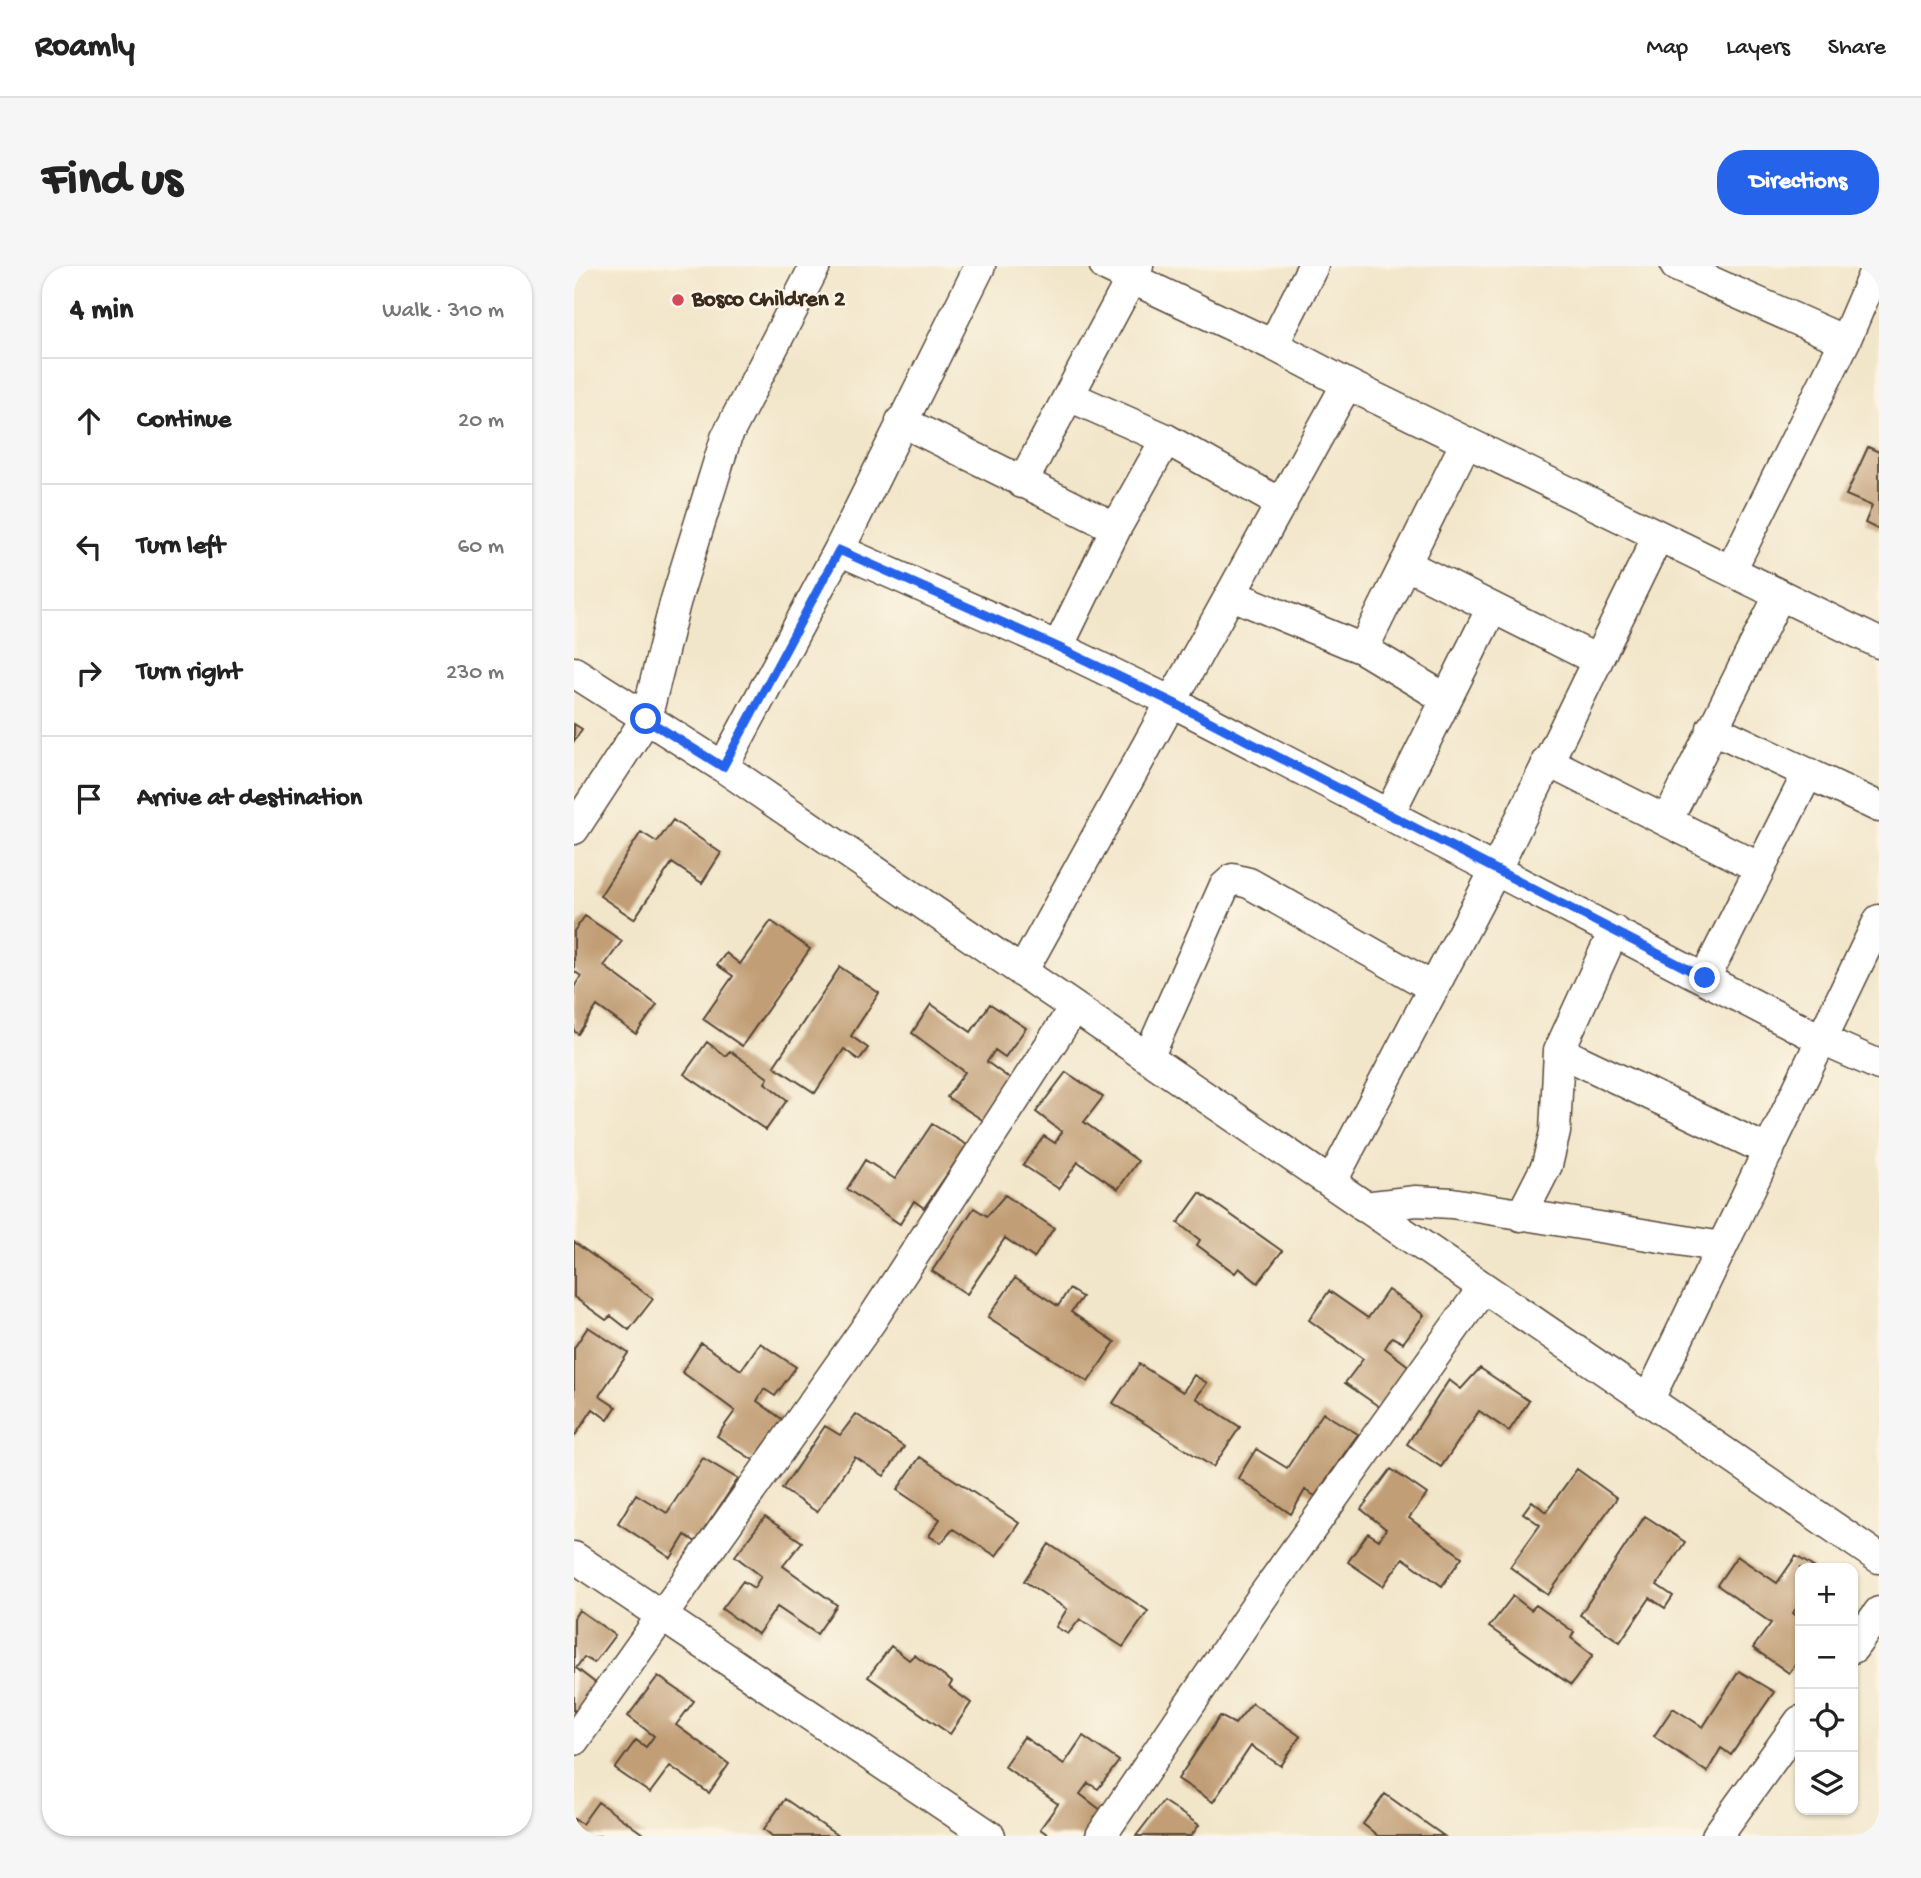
<!DOCTYPE html>
<html lang="en">
<head>
<meta charset="utf-8">
<style>
	:root { --surface:#fff; --page:#f6f6f6; --text:#222; --muted:#767676; --line:#e0e0e0; --accent:#2563eb }
	body { margin:0; font-family:"Gochi Hand",sans-serif; background:var(--page); color:var(--text) }
	.controls { position:absolute; right:21px; bottom:21px; display:grid; overflow:hidden; border-radius:14px; box-shadow:0 2px 5px #0004 }
	.controls button { width:63px; height:63px; display:grid; place-items:center; padding:0; border:0; border-bottom:2px solid var(--line); background:var(--surface); color:var(--text); font:35px sans-serif }
	.stop { position:absolute; width:21px; height:21px; margin:-16px; border:5px solid #2563eb; border-radius:50%; background:#fff }
	.stop.end { background:#2563eb; border-color:#fff; box-shadow:0 2px 7px #0008 }
	.list { margin:0; padding:0; list-style:none }
	h2 { display:flex; justify-content:space-between; align-items:center; height:91px; margin:0; padding:0 28px; font-size:30px }
	h2 small { font-size:23px; font-weight:400; color:var(--muted) }
	.list li { display:grid; grid-template-columns:46px 1fr auto; gap:21px; align-items:center; box-sizing:border-box; height:126px; padding:0 28px; border-top:2px solid var(--line) }
	.list b { display:block; font-size:26px; white-space:nowrap }
	.list em { font-size:23px; font-style:normal; color:var(--muted) }
	.icon { flex:none; width:38px; height:38px; fill:none; stroke:currentColor; stroke-width:2; stroke-linecap:round; stroke-linejoin:round }
	.map { position:relative; flex:none; width:1305px; height:1570px; overflow:hidden; border-radius:28px }
	header { display:flex; align-items:center; gap:42px; box-sizing:border-box; height:98px; padding:0 35px; background:var(--surface); border-bottom:2px solid var(--line) }
	header strong { font-size:33px }
	nav { display:flex; gap:38px; margin-inline-start:auto; font-size:24px }
	.intro { display:flex; align-items:center; justify-content:space-between; box-sizing:border-box; height:168px; padding:0 42px }
	h1 { margin:0; font-size:49px }
	.button { padding:18px 32px; border-radius:28px; background:var(--accent); color:#fff; font-size:24px; font-weight:700 }
	main { display:flex; gap:42px; padding:0 42px }
	aside { flex:1; background:var(--surface); border-radius:28px; box-shadow:0 2px 5px #0004 }
	.map>svg:first-child { display:block }
	.building { fill:#c19e76 }
	.lines { fill:none; stroke-linecap:round; stroke-linejoin:round }
	.street-casing { stroke:#564638; stroke-width:33 }
	.street { stroke:#fff; stroke-width:30 }
	.route { stroke:#2563eb; stroke-width:9 }
	.poi-dot { fill:#d1495b; stroke:#fcf5e5; stroke-width:2.5 }
	.labels { text-anchor:middle; dominant-baseline:central; stroke-width:5; stroke-linejoin:round; paint-order:stroke }
	.poi-label { font-size:23px; font-weight:bold; fill:#3b2a1e; stroke:#fcf5e5; text-anchor:start }
</style>
</head>
<body>
<header>
<strong>Roamly</strong>
<nav><a>Map</a><a>Layers</a><a>Share</a></nav>
</header>
<div class="intro"><h1>Find us</h1><a class="button">Directions</a></div>
<main>
<aside>
<h2>4 min<small>Walk · 310 m</small></h2>
<ul class="list">
<li><svg class="icon" aria-label="ahead" viewBox="0 0 24 24"><path d="M12 20V5M6 11l6-6 6 6"/></svg><div><b>Continue</b></div><em>20 m</em></li>
<li><svg class="icon" aria-label="left" viewBox="0 0 24 24"><path d="M17 20v-9H6M10 6l-5 5 5 5"/></svg><div><b>Turn left</b></div><em>60 m</em></li>
<li><svg class="icon" aria-label="right" viewBox="0 0 24 24"><path d="M7 20v-9h11M14 6l5 5-5 5"/></svg><div><b>Turn right</b></div><em>230 m</em></li>
<li><svg class="icon" aria-label="arrive" viewBox="0 0 24 24"><path d="M6 21V4h12l-3 4 3 4H6"/></svg><div><b>Arrive at destination</b></div></li>
</ul>
</aside>
<div class="map">
<svg width="1305" height="1570" viewBox="0 0 1305 1570">
	<rect width="100%" height="100%" fill="#fcf5e5"/>
	<filter id="ink" filterUnits="userSpaceOnUse"><feTurbulence type="fractalNoise" baseFrequency=".0143" numOctaves="2"/><feDisplacementMap in="SourceGraphic" scale="14" xChannelSelector="R" yChannelSelector="G"/><feConvolveMatrix kernelMatrix="1 2 1 2 8 2 1 2 1" color-interpolation-filters="sRGB"/></filter>
	<filter id="wash" filterUnits="userSpaceOnUse"><feTurbulence type="fractalNoise" baseFrequency=".00686" numOctaves="4" result="noise"/><feDisplacementMap in="SourceGraphic" scale="28" xChannelSelector="R" yChannelSelector="G"/><feGaussianBlur stdDeviation="1.57" result="paint"/><feColorMatrix in="noise" values="0 0 0 0 0 0 0 0 0 0 0 0 0 0 0 0 0 1.4 0 .05"/><feComposite in="paint" operator="in"/></filter>
	<g filter="url(#wash)">
		<rect width="100%" height="100%" fill="#f2e6ca"/>
		<g id="blocks">
			<path class="building" d="M1294,181l11,5v78l-14,-7 7,-17 -26,-11z
				M0,458l8,5 -8,12z
				M99,554l48,33 -19,30 -30,-20 -38,56 -34,-23 41,-64 16,10z
				M11,650l37,25 -18,25 53,39 -21,29 -39,-28 -19,28 -4,-3v-44l7,-11 -7,-5v-40z
				M197,655l39,28 -68,97 -39,-27 30,-43 -16,-11 9,-12 14,11z
				M266,701l39,26 -28,43 17,12 -9,12 -15,-11 -29,44 -41,-27z
				M357,738l40,28 19,-28 36,24 -21,29 -10,-7 -8,12 26,19 -29,40 -37,-24 18,-25 -53,-39z
				M133,776l18,14 5,-5 38,27 -3,5 22,17 -21,30 -82,-56z
				M492,806l37,25 -19,25 54,39 -20,28 -40,-27 -19,27 -36,-24 21,-29 11,7 7,-11 -26,-20z
				M358,858l35,21 -43,63 -10,-7 -14,23 -53,-35 18,-29 30,19z
				M626,927l82,58 -24,32 -19,-15 -4,5 -38,-28 3,-5 -22,-17z
				M431,929l49,33 -20,30 -29,-20 -38,56 -35,-23 42,-63 13,8z
				M0,976l79,57 -24,31 -18,-14 -5,4 -32,-23z
				M441,1012l43,28 11,-17 13,8 -11,15 44,30 -27,40 -100,-65z
				M814,1024l36,25 -21,28 -11,-6 -7,11 26,20 -30,40 -36,-25 18,-24 -54,-39 20,-29 39,27z
				M14,1061l40,26 -29,43 17,11 -8,13 -15,-11 -19,28v-89z
				M127,1077l40,27 19,-27 36,24 -21,29 -11,-7 -7,12 26,19 -30,40 -36,-24 18,-25 -53,-39z
				M565,1098l44,28 11,-17 13,8 -11,15 44,29 -27,40 -100,-64z
				M906,1102l49,33 -20,30 -30,-20 -38,56 -34,-23 42,-64 12,9z
				M749,1147l35,21 -43,62 -10,-6 -14,24 -53,-36 18,-29 31,19z
				M282,1148l48,33 -20,29 -29,-19 -38,55 -35,-23 43,-63 15,9z
				M346,1191l99,66 -23,33 -43,-27 -12,14 -12,-7 11,-17 -43,-29z
				M129,1192l35,21 -42,63 -11,-7 -14,23 -53,-35 18,-29 31,19z
				M817,1203l36,25 -18,24 53,39 -20,29 -39,-28 -20,28 -35,-24 20,-29 11,7 7,-11 -25,-20z
				M1003,1203l40,29 -69,97 -38,-28 30,-42 -17,-12 9,-12 14,11z
				M1071,1250l40,26 -28,43 16,11 -8,12 -15,-10 -30,44 -40,-27z
				M191,1251l37,25 -19,24 54,39 -20,29 -40,-27 -19,27 -36,-25 21,-28 11,7 7,-12 -26,-20z
				M475,1278l99,67 -25,36 -43,-28 -12,15 -12,-7 11,-18 -43,-28z
				M1163,1290l40,27 19,-27 19,12h-15v34l-7,11 7,6v39l-11,15 -36,-25 18,-25 -54,-38z
				M939,1330l18,14 5,-5 38,27 -3,6 22,17 -22,30 -82,-58z
				M5,1344l36,25 -21,28 -10,-6 -8,11 26,20 -28,38v-108z
				M317,1380l18,14 5,-5 38,27 -3,5 22,16 -21,31 -82,-57z
				M1165,1405l35,21 -43,63 -10,-7 -14,24 -53,-36 19,-28 30,19z
				M84,1410l36,25 -18,24 53,39 -20,29 -39,-27 -20,27 -35,-24 21,-29 10,7 8,-11 -26,-20z
				M678,1437l48,33 -19,30 -30,-20 -38,56 -35,-23 42,-63 15,8z
				M509,1470l36,25 -21,28 -10,-6 -8,11 26,20 -16,22h-40l-10,-7 18,-25 -54,-38 20,-29 40,27z
				M811,1528l59,42h-66l-15,-12z
				M211,1533l53,37h-66l-8,-7z
				M589,1535l36,24 -8,11h-55z
				M24,1536l48,34h-72v-17l8,5z"/>
		</g>
	</g>
	<g filter="url(#ink)">
		<use href="#blocks" fill-opacity="0" stroke="#564638" stroke-width="2"/>
		<g class="lines">
			<defs>
				<path id="street" d="M531,0l168,79 74,39 532,259
					M1102,0l169,75
					M699,79l40,-79
					M495,130l97,43 116,65
					M327,155l215,107
					M448,217l116,-217
					M265,284l219,97 116,56 648,337 57,25
					M831,298l192,96
					M1157,304l114,-229 32,-75
					M658,329l131,54 83,50
					M484,381l58,-119 50,-89
					M789,383l103,-207
					M0,406l149,95 1156,791
					M1138,462l167,79
					M973,495l213,107
					M149,501l116,-217 141,-284
					M815,548l103,-206
					M1094,553l111,-223
					M0,563l72,-110 29,-116 51,-165 89,-172
					M448,706l325,-588
					M1131,712l103,-205
					M985,785l210,100
					M574,792l76,-171 9,-8 16,4 185,105
					M757,917l165,-314 162,-333
					M790,941l52,-6 36,2 270,44
					M947,950l26,-51 8,-33 4,-81 55,-120
					M1074,1135l231,-481
					M0,1291l416,279
					M1279,1382l26,-36
					M0,1474l297,-419 203,-313
					M527,1570l162,-240 220,-308
					M1143,1570l83,-115"/>
			</defs>
			<use href="#street" class="street-casing"/>
			<use href="#street" class="street"/>
		</g>
	</g>
	<g class="lines" filter="url(#ink)">
		<path class="route" d="M72,453l77,48 116,-217 219,97 116,56 531,275"/>
	</g>
	<circle class="poi-dot" cx="104" cy="34" r="7"/>
	<g class="labels">
		<g class="poi-label">
			<text x="118" y="34">Bosco Children 2</text>
		</g>
	</g>
</svg>
<div class="controls">
<button>+</button>
<button>−</button>
<button><svg class="icon" aria-label="locate" viewBox="0 0 24 24"><circle cx="12" cy="12" r="6"/><path d="M12 2v4M12 18v4M2 12h4M18 12h4"/></svg></button>
<button><svg class="icon" aria-label="layers" viewBox="0 0 24 24"><path d="M12 4l9 5-9 5-9-5zM3 14l9 5 9-5"/></svg></button>
</div>
<div class="stop" style="left:72px;top:453px"></div>
<div class="stop end" style="left:1131px;top:712px"></div>
</div>
</main>
</body>
</html>
